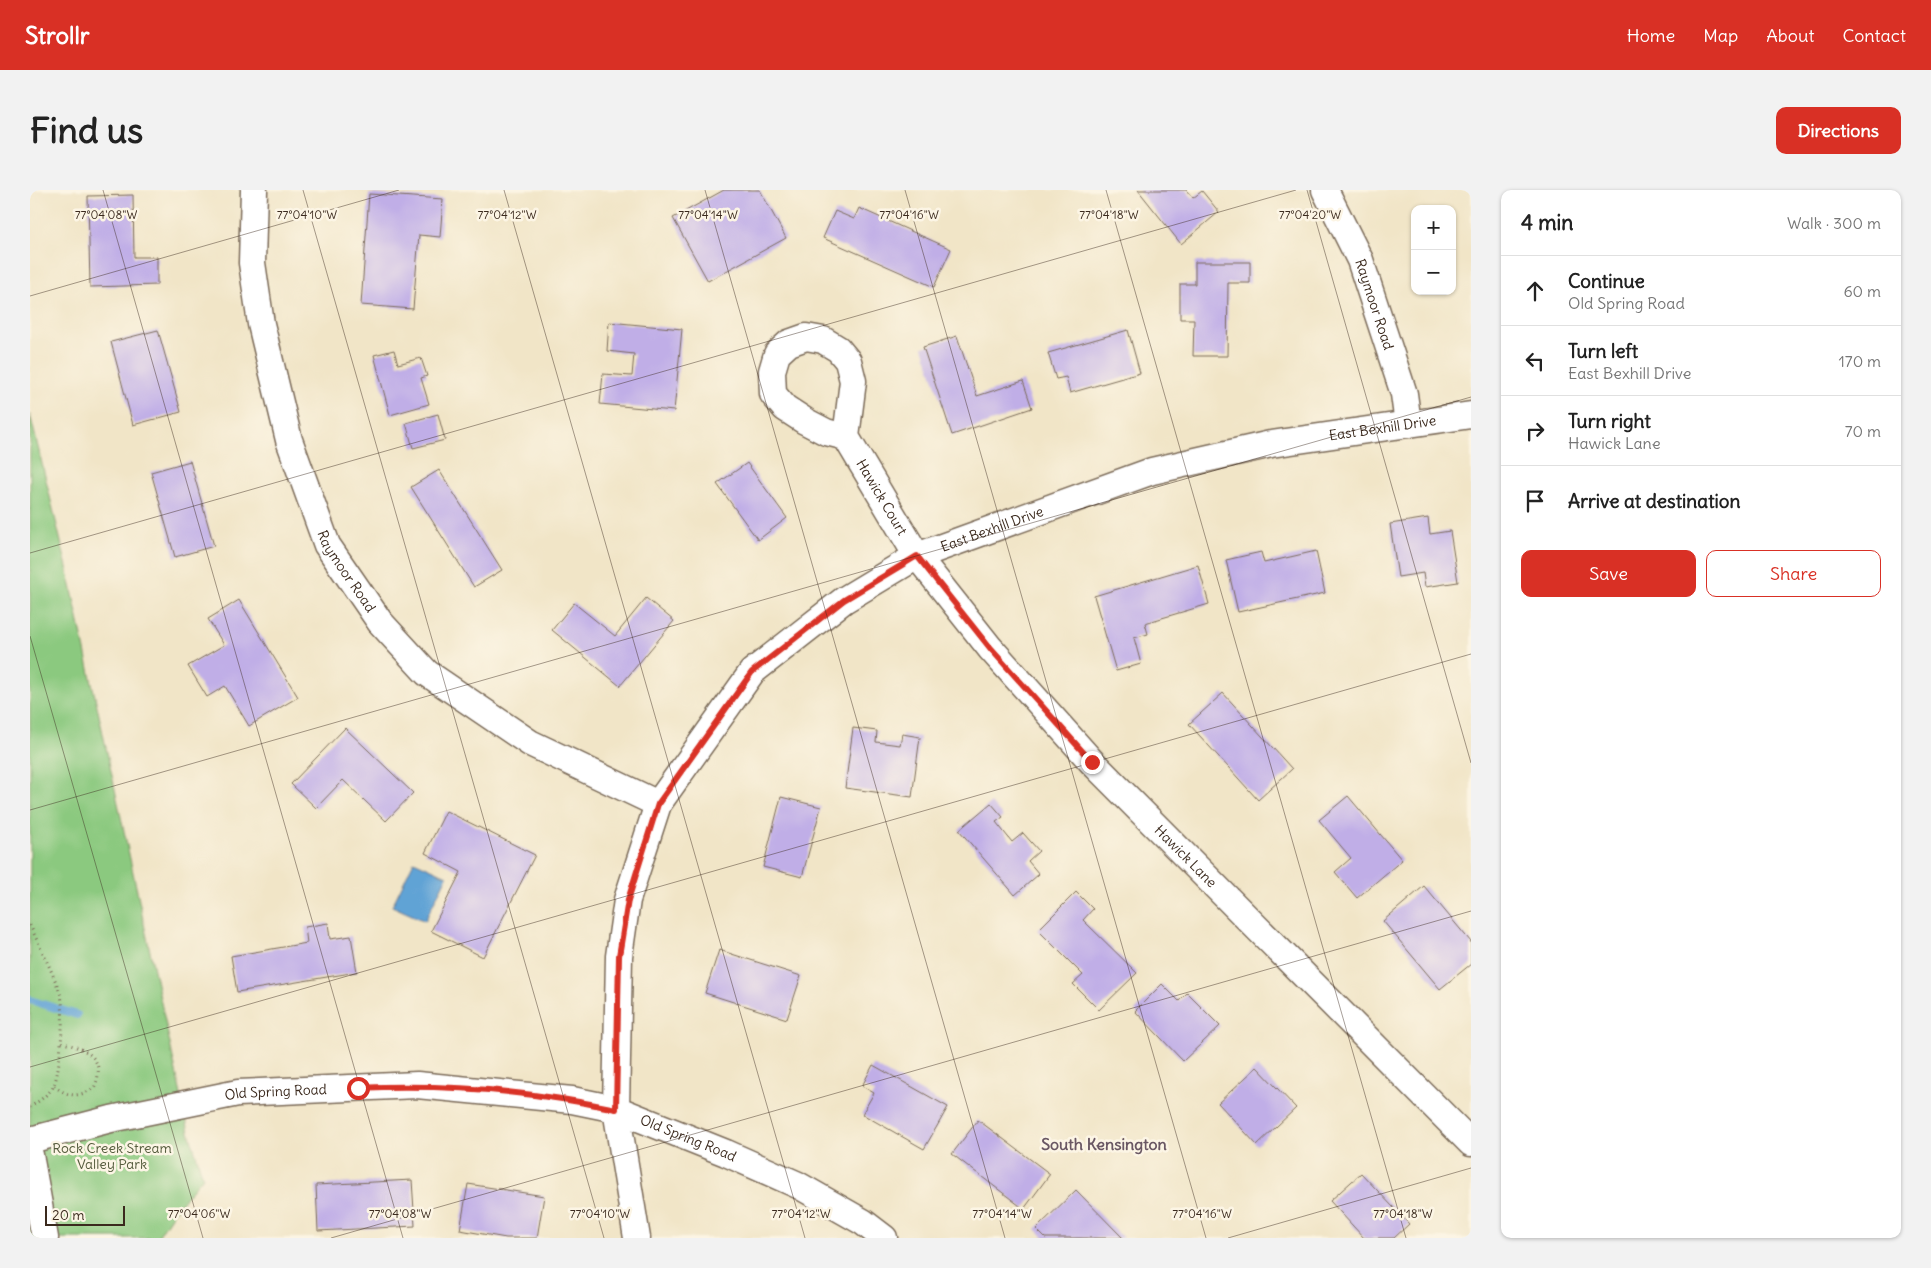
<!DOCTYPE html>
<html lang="en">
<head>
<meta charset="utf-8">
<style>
	:root { --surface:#fff; --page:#f2f2f2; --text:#222; --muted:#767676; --line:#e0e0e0; --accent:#d93025 }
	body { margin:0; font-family:Delius,sans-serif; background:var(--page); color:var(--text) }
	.controls { position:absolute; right:15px; top:15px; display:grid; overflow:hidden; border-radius:10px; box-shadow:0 1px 4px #0004 }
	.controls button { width:45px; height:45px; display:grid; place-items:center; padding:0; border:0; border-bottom:1px solid var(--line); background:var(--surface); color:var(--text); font:25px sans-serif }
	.scale { position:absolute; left:15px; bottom:12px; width:80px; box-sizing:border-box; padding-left:5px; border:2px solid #3b2a1e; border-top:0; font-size:14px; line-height:18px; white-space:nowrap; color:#3b2a1e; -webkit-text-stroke:4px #fcf5e5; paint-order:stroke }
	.stop { position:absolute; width:15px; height:15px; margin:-11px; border:4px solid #d93025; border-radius:50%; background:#fff }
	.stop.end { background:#d93025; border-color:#fff; box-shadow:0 1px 5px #0008 }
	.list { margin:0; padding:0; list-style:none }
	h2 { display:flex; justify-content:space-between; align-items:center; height:65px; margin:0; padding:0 20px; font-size:21px }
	h2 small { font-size:16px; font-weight:400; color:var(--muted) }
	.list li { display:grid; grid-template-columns:32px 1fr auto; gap:15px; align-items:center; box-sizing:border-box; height:70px; padding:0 20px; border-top:1px solid var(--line) }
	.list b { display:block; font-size:19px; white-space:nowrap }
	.list p { margin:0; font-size:16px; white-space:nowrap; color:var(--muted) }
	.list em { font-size:16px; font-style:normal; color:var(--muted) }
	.actions { display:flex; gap:10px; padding:15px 20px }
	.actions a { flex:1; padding:11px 0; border:1px solid var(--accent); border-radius:10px; text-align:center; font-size:18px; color:var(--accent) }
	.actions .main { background:var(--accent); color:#fff }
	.icon { flex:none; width:28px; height:28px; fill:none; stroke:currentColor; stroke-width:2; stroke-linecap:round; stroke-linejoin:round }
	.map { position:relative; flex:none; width:1441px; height:1048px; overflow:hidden; border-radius:10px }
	header { display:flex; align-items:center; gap:30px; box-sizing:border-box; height:70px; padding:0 25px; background:var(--accent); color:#fff }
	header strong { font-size:24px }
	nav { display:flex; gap:28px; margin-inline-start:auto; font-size:18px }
	.intro { display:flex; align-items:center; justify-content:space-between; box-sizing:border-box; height:120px; padding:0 30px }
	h1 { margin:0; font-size:35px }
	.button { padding:12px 22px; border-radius:10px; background:var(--accent); color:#fff; font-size:18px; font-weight:700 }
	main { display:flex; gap:30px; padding:0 30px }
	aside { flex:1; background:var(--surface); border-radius:10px; box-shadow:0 1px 4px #0004 }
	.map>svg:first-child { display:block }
	.green { fill:#8bc97f; stroke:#637a4e }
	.water { fill:#61a3d5; stroke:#4e667a }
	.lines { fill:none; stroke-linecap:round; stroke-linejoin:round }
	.stream { stroke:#61a3d5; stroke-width:8 }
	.building { fill:#c0aee7 }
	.minor-casing { stroke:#7b6b59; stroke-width:29 }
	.path { stroke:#7b6b59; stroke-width:3; stroke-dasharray:1 4; stroke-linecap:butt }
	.minor { stroke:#fff; stroke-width:26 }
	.route { stroke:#d93025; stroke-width:6 }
	.ticks { fill:none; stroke:#3b2a1e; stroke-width:1; stroke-opacity:0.45 }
	.labels { text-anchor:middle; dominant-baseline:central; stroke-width:5; stroke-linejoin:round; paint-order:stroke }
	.street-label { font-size:14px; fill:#3b2a1e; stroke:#fcf5e5 }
	.park-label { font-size:14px; fill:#535a3b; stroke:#fcf5e5 }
	.quarter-label { font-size:16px; font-weight:bold; fill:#6a5864; stroke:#fcf5e5 }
	.ticks-label { font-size:12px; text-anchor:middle; fill:#3b2a1e; stroke:#fcf5e5; stroke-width:5; stroke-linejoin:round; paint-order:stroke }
</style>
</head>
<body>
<header>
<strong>Strollr</strong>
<nav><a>Home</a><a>Map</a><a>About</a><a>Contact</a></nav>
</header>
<div class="intro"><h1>Find us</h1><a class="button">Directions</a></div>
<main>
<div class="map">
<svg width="1441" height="1048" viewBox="0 0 1441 1048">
	<rect width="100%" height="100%" fill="#fcf5e5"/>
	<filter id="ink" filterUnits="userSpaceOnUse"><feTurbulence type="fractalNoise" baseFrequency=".02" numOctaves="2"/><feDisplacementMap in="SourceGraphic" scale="10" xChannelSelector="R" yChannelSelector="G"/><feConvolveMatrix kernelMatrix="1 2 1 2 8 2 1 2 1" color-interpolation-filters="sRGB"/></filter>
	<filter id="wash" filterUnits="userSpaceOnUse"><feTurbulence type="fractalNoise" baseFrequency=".0096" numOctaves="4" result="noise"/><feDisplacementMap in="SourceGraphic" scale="20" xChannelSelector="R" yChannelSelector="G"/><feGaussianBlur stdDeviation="1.12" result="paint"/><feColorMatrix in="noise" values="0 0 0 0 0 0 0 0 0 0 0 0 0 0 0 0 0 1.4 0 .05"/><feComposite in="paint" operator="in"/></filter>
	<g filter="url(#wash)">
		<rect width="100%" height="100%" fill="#f1e5c7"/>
		<path class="green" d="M0,224l37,153 122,565 14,45 -25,29 -21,32h-127z"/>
		<path class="water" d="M384,671l33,15 -22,45 -33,-15z"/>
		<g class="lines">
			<path class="stream" d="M0,810l47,15"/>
		</g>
		<g id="blocks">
			<path class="building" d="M694,0h36l26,48 -78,43 -35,-63z
				M1108,0h48l7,8 9,-7 17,21 -38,32z
				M339,4l74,5 -3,38 -21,-2 -6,74 -52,-4z
				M103,5l1,62h23v28l-67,2 -2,-91z
				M829,18l92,41 -17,38 -111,-49 12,-27 19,8z
				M1165,72h55v21h-22l-1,73h-34l1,-37h-14v-35h15z
				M579,132l73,7 -8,82 -74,-7 3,-30 29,2 2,-22 -27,-3z
				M128,140l23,82 -48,13 -22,-83z
				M1098,140l12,43 -70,20 -4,-16 -10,2 -8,-26z
				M927,146l20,60 46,-15 9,27 -80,27 -29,-88z
				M364,160l4,14 23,-6 6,18 -6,2 8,26 -39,11 -16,-60z
				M408,224l7,26 -32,8 -7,-25z
				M160,271l24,85 -39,11 -24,-85z
				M717,273l40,55 -29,22 -41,-56z
				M409,280l63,100 -28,17 -63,-100z
				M1398,328l2,16 20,-3 8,51 -33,5 -2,-14 -25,4 -8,-53z
				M1286,361l9,42 -87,19 -12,-52 35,-8 3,11z
				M1168,375l11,39 -64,19 3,11 -14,4 7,26 -25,7 -22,-75z
				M616,408l28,23 -54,65 -68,-56 22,-27 41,33z
				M209,410l59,97 -49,29 -24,-40 -18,11 -19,-31 36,-21 -16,-26z
				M1193,503l69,76 -34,31 -69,-76z
				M315,538l68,65 -27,28 -43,-41 -27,28 -25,-24z
				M823,538l24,3 -1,11 24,3 2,-11 18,3 -8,60 -67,-9z
				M1318,606l54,64 -45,38 -22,-26 16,-14 -32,-38z
				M751,607l40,10 -19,70 -39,-10z
				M961,613l12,14 -7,5 16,20 11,-9 16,18 -11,10 11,13 -24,21 -56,-65z
				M416,621l89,44 -52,102 -52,-26 30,-59 -36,-19z
				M1394,696l47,56v22l-31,25 -57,-68z
				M1046,702l17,17 -10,11 54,53 -38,37 -26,-26 10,-9 -45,-45z
				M298,733l2,16 21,-3 6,36 -120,20 -6,-36 76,-13 -2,-16z
				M689,760l82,26 -14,43 -82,-26z
				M1132,794l17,17 8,-8 33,33 -37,35 -48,-50z
				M843,875l75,42 -24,42 -62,-35 12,-21 -12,-7z
				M1227,877l39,41 -39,37 -39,-42z
				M948,930l72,54 -26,35 -72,-55z
				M1331,983l48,51 -15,14h-30l-34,-37z
				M382,990l3,46 -97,5 -2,-46z
				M438,994l76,12 -7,42h-31l-46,-8z
				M1046,1000l47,48h-78l-9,-9z"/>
		</g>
	</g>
	<g filter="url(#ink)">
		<use href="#blocks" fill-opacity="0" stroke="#7b6b59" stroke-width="1"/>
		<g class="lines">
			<defs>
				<g id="minor">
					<path id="s1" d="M224,0l-2,73 9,61 28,116 38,105 53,77 47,51 103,70 128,61"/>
					<path id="s2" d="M1295,0l35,70 44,134 4,30"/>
					<path id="s3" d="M816,247l-20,-5 -21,-11 -20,-13 -12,-14 -1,-23 5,-17 12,-11 17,-6 17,3 15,9 10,12 5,20 -7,56 71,119 73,92 102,114 379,381"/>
					<path id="s4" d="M0,950l81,-21 127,-26 179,-8 155,15 44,9 110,44 72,32 65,37 21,16"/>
					<path d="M0,965l15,83"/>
					<path id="s5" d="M607,1048l-21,-129 3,-153 8,-56 31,-96 94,-132 92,-72 73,-44 235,-85 119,-27 200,-29"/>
				</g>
			</defs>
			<use href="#minor" class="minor-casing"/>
			<path class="path" d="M0,735c10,23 23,47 31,71 4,13 -1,80 -8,91 -6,9 -14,14 -23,20
				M24,896c15,11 23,12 40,2 14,-30 -9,-40 -35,-46"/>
			<use href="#minor" class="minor"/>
		</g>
	</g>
	<g class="lines" filter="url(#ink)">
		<path class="route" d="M328,898c86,-4 174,3 258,21l3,-153 9,-56 30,-96 94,-132 92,-72 73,-44 73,92 102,114"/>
	</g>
	<path class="ticks" d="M73,0l300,1048M273,0l301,1048M474,0l301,1048M675,0l300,1048M875,0l301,1048M1076,0l300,1048M1277,0l164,573M0,106l369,-106M0,363l1266,-363M0,446l173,602M0,620l1441,-413M0,877l1441,-413M301,1048l1140,-327M1198,1048l243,-70"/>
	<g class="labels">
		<g class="street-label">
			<text stroke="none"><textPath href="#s2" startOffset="125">Raymoor Road</textPath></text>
			<text stroke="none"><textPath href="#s5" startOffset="1290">East Bexhill Drive</textPath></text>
			<text stroke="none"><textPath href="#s3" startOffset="359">Hawick Court</textPath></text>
			<text stroke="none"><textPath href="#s5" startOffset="885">East Bexhill Drive</textPath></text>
			<text stroke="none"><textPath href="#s1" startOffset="398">Raymoor Road</textPath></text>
			<text stroke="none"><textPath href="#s3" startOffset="831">Hawick Lane</textPath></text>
			<text stroke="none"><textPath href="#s4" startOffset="251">Old Spring Road</textPath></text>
			<text stroke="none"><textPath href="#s4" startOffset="671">Old Spring Road</textPath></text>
		</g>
		<g class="park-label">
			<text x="82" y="958">Rock Creek Stream<tspan x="82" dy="16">Valley Park</tspan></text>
		</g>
		<g class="quarter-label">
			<text x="1074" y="954">South Kensington</text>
		</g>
	</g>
	<g class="ticks-label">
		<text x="76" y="29">77°04'08"W</text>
		<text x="277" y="29">77°04'10"W</text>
		<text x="477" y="29">77°04'12"W</text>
		<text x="678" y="29">77°04'14"W</text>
		<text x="879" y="29">77°04'16"W</text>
		<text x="1079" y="29">77°04'18"W</text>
		<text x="1280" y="29">77°04'20"W</text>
		<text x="169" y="1028">77°04'06"W</text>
		<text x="370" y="1028">77°04'08"W</text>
		<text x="570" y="1028">77°04'10"W</text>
		<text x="771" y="1028">77°04'12"W</text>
		<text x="972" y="1028">77°04'14"W</text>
		<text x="1172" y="1028">77°04'16"W</text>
		<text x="1373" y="1028">77°04'18"W</text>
	</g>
</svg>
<div class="controls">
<button>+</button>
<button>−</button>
</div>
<div class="scale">20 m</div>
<div class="stop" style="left:328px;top:898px"></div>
<div class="stop end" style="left:1062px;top:572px"></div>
</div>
<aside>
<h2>4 min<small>Walk · 300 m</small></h2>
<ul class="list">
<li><svg class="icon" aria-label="ahead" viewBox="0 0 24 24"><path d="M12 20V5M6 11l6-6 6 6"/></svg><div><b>Continue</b><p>Old Spring Road</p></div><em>60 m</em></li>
<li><svg class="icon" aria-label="left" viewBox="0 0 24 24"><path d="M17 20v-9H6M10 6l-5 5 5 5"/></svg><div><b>Turn left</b><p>East Bexhill Drive</p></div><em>170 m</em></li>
<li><svg class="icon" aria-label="right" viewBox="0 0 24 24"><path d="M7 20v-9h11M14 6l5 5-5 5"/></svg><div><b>Turn right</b><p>Hawick Lane</p></div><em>70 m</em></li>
<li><svg class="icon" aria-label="arrive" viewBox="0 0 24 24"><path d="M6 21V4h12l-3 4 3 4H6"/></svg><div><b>Arrive at destination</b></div></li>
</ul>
<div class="actions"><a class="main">Save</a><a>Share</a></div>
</aside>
</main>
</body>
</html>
